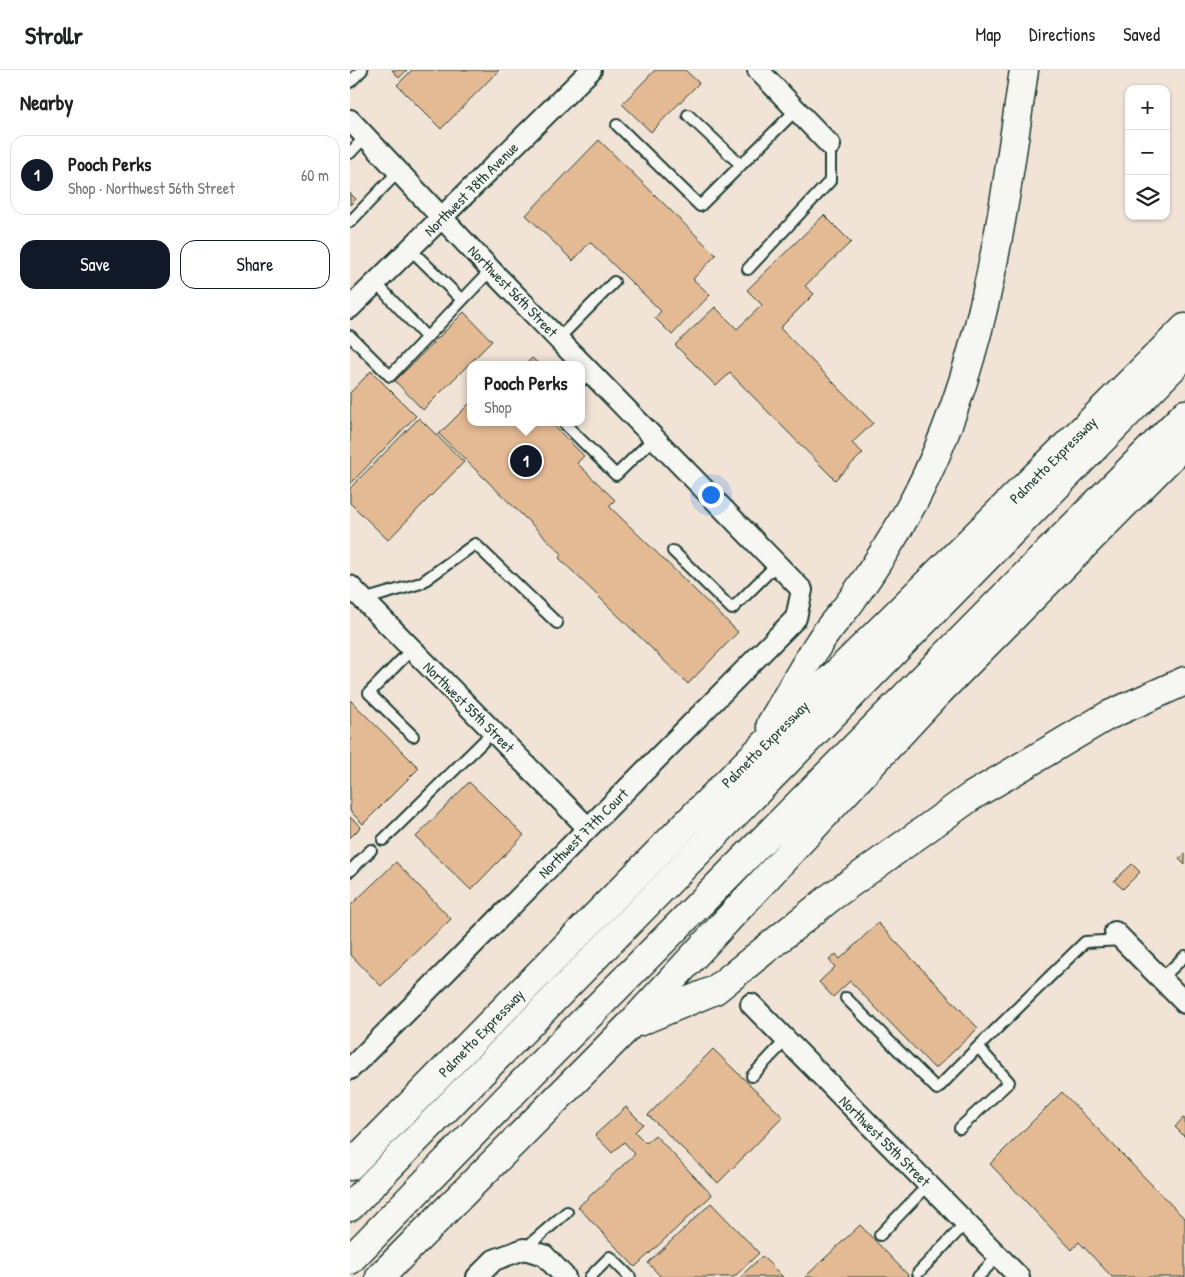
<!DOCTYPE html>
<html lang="en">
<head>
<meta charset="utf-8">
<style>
	:root { --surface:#fff; --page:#f2f2f2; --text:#202124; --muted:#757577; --line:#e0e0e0; --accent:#111827 }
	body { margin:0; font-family:"Patrick Hand",sans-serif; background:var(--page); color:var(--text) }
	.controls { position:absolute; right:15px; top:15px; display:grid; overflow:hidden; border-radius:10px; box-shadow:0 1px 4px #0004 }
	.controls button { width:45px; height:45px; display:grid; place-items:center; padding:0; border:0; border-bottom:1px solid var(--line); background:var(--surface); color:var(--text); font:25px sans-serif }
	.you { position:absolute; left:360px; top:424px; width:18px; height:18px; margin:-12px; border:4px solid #fff; border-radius:50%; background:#1a73e8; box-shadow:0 0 0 8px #1a73e833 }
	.badge { display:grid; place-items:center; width:32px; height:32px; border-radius:50%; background:var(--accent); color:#fff; font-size:16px; font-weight:700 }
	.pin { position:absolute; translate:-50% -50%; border:2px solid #fff; box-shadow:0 1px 5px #0006 }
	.popup { position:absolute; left:117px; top:291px; width:118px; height:65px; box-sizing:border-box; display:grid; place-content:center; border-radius:10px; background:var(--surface); filter:drop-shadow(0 1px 4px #0005); font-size:16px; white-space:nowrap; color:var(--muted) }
	.popup b { font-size:19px; color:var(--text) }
	.popup::after { content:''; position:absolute; left:50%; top:100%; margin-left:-10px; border:10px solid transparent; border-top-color:var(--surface) }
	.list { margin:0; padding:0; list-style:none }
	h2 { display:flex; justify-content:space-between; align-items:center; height:65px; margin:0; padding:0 20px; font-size:21px }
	h2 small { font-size:16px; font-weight:400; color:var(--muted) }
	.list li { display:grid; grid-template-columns:32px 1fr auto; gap:15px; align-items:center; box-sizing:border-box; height:80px; margin:0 10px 10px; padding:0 10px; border:1px solid var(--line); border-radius:15px }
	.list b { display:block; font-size:19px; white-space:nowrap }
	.list p { margin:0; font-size:16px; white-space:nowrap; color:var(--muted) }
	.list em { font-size:16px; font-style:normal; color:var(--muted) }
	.actions { display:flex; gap:10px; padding:15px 20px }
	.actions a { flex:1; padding:11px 0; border:1px solid var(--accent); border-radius:15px; text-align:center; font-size:18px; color:var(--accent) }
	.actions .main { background:var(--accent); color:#fff }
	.icon { flex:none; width:28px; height:28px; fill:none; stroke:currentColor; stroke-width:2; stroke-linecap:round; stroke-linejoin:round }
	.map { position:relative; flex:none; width:835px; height:1207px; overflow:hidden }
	header { display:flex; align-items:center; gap:30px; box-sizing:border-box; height:70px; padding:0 25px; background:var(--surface); border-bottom:1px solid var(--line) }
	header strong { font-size:24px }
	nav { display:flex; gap:28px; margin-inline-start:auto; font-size:18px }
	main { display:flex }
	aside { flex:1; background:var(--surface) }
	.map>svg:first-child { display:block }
	.building { fill:#e4ba94; stroke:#1f3d34 }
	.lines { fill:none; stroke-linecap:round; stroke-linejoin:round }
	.service-casing { stroke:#1f3d34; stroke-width:14 }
	.minor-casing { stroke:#1f3d34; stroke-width:24 }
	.motorway-casing { stroke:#1f3d34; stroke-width:31 }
	.service { stroke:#f6f6f2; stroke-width:10 }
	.minor { stroke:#f6f6f2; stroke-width:20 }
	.motorway { stroke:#f6f6f2; stroke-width:28 }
	.labels { text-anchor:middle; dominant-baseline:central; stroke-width:4.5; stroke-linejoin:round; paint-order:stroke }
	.street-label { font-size:15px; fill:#1f3d34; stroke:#f6f6f2 }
</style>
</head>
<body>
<header>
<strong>Strollr</strong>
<nav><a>Map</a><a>Directions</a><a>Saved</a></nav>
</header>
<main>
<aside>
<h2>Nearby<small></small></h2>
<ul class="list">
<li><span class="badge">1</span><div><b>Pooch Perks</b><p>Shop · Northwest 56th Street</p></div><em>60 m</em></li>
</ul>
<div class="actions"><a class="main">Save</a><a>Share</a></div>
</aside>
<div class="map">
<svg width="835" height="1207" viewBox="0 0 835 1207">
	<rect width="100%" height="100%" fill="#f1e4d6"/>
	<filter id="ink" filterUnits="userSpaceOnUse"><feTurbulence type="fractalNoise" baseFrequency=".02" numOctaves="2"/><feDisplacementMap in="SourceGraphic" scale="10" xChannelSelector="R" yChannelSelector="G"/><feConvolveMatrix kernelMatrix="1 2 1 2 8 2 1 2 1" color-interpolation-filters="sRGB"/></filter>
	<g filter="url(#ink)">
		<path class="building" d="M42,0h15l-8,8z
			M62,0h87l-58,59 -44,-44z
			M305,0h30l14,13 -48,49 -29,-28z
			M249,70l117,115 -23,24 17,16 -38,40 -17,-17 6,-7 -71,-69 -17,19 -47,-46z
			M0,123l6,6 -6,6z
			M474,145l27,27 -46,44 9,8 -34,34 93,95 -21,20 11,10 -28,27 -105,-107 -14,13 -41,-41 40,-38 22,22 25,-24 -15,-15z
			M114,242l28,29 -69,69 -28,-29z
			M182,288l8,7h-15z
			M21,301l45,45 -66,68v-91z
			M121,332v20h79l34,34 -7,7 38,37 -6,6 129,126 -50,52 -129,-126 3,-4 -123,-120z
			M69,348l45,44 -76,78 -38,-37v-15z
			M0,630l69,68 -56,56 -13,-13z
			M119,712l55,53 -53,55 -55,-53z
			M0,747l11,10 -11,11z
			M835,783v12l-6,-6z
			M46,792l55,57 -70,67 -31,-32v-48z
			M782,794l8,8 -17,17 -9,-8z
			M528,853l100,105 -43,41 -85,-88 -17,16 -14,-15 16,-15 -6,-7 7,-6 4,5z
			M363,979l70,68 -65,66 -70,-68z
			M712,1022l123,127v58h-73l-33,-35 -7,8 -82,-86z
			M276,1037l17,17 -8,8 11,11 9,-8 57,60 -77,72 -57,-60 57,-53 -11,-12 -12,11 -17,-18z
			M833,1048l2,1v18l-10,-10z
			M361,1133l48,50 -25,24h-73l-13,-14z
			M510,1155l50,52h-105z
			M412,1186l21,21h-43z"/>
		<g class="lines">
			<defs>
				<path id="service" d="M0,12l12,-12
					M338,45l53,50 55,-55
					M267,55l83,81 41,-41
					M0,83l16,-17
					M0,152l49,-51
					M60,179l52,51
					M398,199l82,-88v-36
					M26,213l50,54
					M0,266l40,40 101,-106
					M208,269l56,-57
					M231,311l9,-9
					M213,352l53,53 38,-37
					M323,481l59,58 45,-45
					M13,530l58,-17 54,-39 82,79
					M62,579l-43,44 44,43
					M33,770l110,-108
					M0,801l21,-21
					M811,909l24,-23
					M496,928l91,91 41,-42
					M402,1006l34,-36
					M610,1058l49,-46 -31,-35 107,-105 37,-2
					M530,1165l48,-50
					M174,1179l43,-37
					M568,1203l48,-50
					M240,1207l20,-20 20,20
					M628,1207l20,-21"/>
				<path id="minor" d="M408,0l72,75
					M0,50l141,150 311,320 -6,28 -446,451
					M0,238l241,-238
					M0,516l238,242
					M765,862l70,71
					M401,934l268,273
					M127,1207l17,-17 30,-11 20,6 21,22"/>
				<path id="motorway" d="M421,654c16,-27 31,-55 48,-81 9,-15 22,-28 32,-42 23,-32 45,-67 64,-102 69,-133 88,-283 109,-429
					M288,952l77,-32 116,-93 141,-101 135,-80 78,-35
					M0,1096l403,-410 432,-428
					M0,1137l835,-852
					M0,1190l182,-187 653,-659
					M30,1207l250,-252 304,-328 251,-254"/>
			</defs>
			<use href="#service" class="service-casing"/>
			<use href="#minor" class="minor-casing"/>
			<use href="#motorway" class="motorway-casing"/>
			<use href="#service" class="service"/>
			<use href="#minor" class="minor"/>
			<use href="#motorway" class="motorway"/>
		</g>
	</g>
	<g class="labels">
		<g class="street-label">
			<text transform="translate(121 119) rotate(-45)">Northwest 78th Avenue</text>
			<text transform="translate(163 221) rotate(46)">Northwest 56th Street</text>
			<text transform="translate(703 390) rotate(-45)">Palmetto Expressway</text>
			<text transform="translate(119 637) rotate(45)">Northwest 55th Street</text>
			<text transform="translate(415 674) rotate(-45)">Palmetto Expressway</text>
			<text transform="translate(233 763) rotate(-45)">Northwest 77th Court</text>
			<text transform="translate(131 963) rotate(-46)">Palmetto Expressway</text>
			<text transform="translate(535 1071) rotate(45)">Northwest 55th Street</text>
		</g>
	</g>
</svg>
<div class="controls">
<button>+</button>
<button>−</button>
<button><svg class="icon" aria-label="layers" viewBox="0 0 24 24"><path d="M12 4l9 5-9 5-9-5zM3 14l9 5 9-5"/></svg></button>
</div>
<div class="you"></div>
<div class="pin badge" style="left:176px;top:391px">1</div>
<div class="popup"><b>Pooch Perks</b>Shop</div>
</div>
</main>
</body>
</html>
